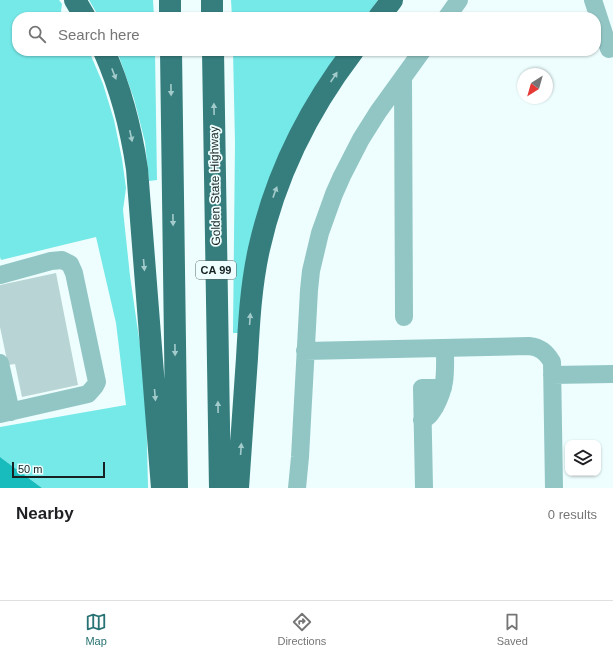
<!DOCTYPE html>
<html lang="en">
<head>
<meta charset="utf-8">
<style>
	:root { --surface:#fff; --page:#f6f6f6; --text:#202124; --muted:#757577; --line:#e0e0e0; --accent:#287273 }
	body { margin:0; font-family:Helvetica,sans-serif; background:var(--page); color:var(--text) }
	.controls { position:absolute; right:12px; bottom:12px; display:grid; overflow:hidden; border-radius:8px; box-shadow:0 1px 3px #0004 }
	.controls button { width:36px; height:36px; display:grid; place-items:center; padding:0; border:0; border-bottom:1px solid var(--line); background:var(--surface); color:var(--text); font:20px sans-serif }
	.compass { position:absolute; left:517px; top:68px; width:36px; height:36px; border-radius:50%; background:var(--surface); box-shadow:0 1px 3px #0004; rotate:217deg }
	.scale { position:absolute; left:12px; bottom:10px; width:93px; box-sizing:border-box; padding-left:4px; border:2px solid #172121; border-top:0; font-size:11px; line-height:14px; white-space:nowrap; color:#172121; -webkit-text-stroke:3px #eefefe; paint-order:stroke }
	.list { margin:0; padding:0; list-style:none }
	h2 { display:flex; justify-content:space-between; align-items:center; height:52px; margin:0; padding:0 16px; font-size:17px }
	h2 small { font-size:13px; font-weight:400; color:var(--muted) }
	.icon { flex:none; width:22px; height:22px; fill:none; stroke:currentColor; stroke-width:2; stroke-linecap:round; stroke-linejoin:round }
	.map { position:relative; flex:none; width:613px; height:488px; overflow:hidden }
	.search { position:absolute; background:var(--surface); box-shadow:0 1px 3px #0004; left:12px; right:12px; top:12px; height:44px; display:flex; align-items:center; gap:10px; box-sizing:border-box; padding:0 14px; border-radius:16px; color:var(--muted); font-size:15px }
	.sheet { height:112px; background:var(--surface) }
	nav { display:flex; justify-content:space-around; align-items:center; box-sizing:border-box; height:56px; border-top:1px solid var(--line); background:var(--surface); font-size:11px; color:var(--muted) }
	nav a { display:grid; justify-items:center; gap:2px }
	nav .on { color:var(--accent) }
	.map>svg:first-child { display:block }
	.green { fill:#75e8e8 }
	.water { fill:#19bcbc }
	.building { fill:#b9d4d4 }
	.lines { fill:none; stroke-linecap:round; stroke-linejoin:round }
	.minor { stroke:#92c6c5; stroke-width:18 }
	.highway { stroke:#367e7e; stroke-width:22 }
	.oneway { fill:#a4cbcb }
	.labels { text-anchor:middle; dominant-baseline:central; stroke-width:3.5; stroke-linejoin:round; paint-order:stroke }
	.shield { fill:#eefefe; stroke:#586363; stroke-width:1 }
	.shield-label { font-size:11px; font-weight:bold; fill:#172121 }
	.street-label { font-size:12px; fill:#172121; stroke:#eefefe }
</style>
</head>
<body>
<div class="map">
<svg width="613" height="488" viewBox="0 0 613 488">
	<rect width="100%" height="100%" fill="#eefefe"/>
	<path class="green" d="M0,0h59l3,4 -1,8 3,5h-47v34h72l14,33 11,36 8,39 4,29 -3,22 7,66 10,69 6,58 2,85h-106l-42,-31v-30l126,-22 -10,-82 -20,-86 -95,23 -1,-3z
		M89,0h64l1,17h-55z
		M231,0h147l-12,17h-134z
		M117,51h38l2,129 -8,1 -4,-39 -11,-43z
		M233,51h110l-20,28 -83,254h-7l2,-190z"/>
	<path class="water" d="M0,457l42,31h-42z"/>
	<path class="building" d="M56,273l22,112 -56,12 -7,-33 -7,1 -8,-38v-42z"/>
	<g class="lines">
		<path class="minor" d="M593,0l16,49
			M447,17l12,-17
			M403,77l1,240
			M0,275l51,-14 11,-1 8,4 4,9 23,109 -2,4 -7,8 -88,20
			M305,351l224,-5c11,1 17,6 23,16l2,126
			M0,363l11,49
			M552,375l61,-1
			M422,420c7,-2 9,-7 13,-13 12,-23 10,-34 10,-59
			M297,488l3,-31 9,-167 2,-19 9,-38 14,-39 8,-18 19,-37 17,-27 44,-61
			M424,488l-2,-100h21"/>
		<path class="highway" d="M75,0l10,17
			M170,0v17
			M212,0v17
			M379,17l13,-17
			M104,51c17,38 27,77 33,118l25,319
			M171,51l6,437
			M213,51l7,437
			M238,488c3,-43 6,-87 9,-130 2,-36 4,-73 12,-109 16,-72 49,-139 94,-198"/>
	</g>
	<defs><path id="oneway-solid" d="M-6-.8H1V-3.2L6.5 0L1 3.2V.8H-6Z"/></defs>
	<g class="oneway">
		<use href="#oneway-solid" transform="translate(114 74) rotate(69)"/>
		<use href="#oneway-solid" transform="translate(334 77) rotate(-56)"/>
		<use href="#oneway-solid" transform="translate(171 90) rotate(89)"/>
		<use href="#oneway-solid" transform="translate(214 109) rotate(-91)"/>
		<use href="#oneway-solid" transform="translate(131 136) rotate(78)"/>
		<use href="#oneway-solid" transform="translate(275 192) rotate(-70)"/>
		<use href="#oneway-solid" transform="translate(173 220) rotate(89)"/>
		<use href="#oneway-solid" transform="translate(144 265) rotate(85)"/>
		<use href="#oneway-solid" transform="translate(250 319) rotate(-86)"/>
		<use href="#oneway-solid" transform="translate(175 350) rotate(89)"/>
		<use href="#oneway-solid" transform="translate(155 395) rotate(85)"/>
		<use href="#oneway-solid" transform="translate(218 407) rotate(-91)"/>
		<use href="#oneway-solid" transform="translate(241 449) rotate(-86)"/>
	</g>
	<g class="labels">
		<rect class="shield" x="196" y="261" width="40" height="18" rx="3"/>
		<g class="shield-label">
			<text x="216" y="270">CA 99</text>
		</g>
		<g class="street-label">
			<text transform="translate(215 186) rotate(-91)">Golden State Highway</text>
		</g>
	</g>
</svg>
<div class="controls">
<button><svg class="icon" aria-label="layers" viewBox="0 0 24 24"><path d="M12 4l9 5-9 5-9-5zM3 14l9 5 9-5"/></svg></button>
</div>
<svg class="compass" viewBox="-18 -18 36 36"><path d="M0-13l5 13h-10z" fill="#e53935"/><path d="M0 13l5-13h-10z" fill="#757577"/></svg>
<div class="scale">50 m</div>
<div class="search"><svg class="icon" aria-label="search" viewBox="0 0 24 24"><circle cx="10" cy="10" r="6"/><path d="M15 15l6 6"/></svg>Search here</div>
</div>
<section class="sheet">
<h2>Nearby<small>0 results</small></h2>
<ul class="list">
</ul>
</section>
<nav>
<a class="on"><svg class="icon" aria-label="map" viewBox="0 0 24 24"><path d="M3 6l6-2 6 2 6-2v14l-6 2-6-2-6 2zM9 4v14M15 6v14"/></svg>Map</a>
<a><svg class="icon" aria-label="directions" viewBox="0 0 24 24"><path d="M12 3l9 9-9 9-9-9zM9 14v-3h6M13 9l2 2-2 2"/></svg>Directions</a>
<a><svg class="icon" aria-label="saved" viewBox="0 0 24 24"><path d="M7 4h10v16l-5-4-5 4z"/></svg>Saved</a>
</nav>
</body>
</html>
